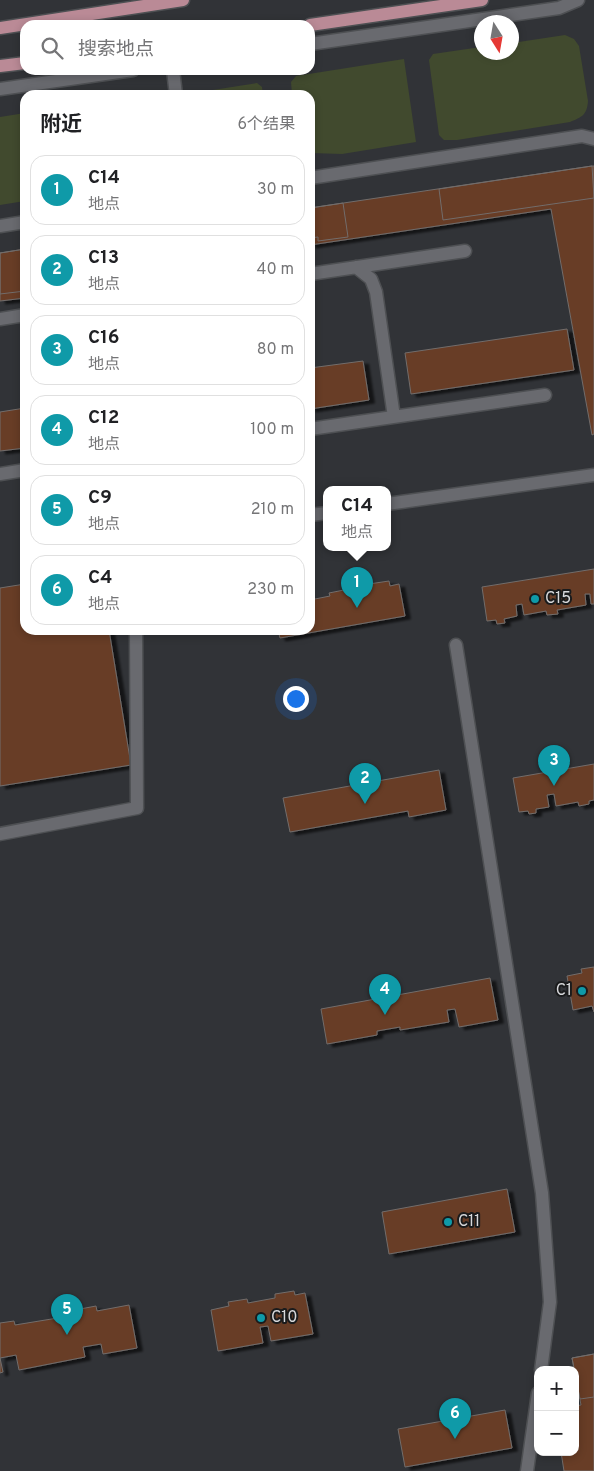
<!DOCTYPE html>
<html lang="zh">
<head>
<meta charset="utf-8">
<style>
	:root { --surface:#fff; --page:#f2f2f2; --text:#202124; --muted:#757577; --line:#e0e0e0; --accent:#b45309 }
	body { margin:0; font-family:Overpass,"Noto Sans SC",sans-serif; background:var(--page); color:var(--text) }
	.controls { position:absolute; right:15px; bottom:15px; display:grid; overflow:hidden; border-radius:10px; box-shadow:0 2px 8px #0003 }
	.controls button { width:45px; height:45px; display:grid; place-items:center; padding:0; border:0; border-bottom:1px solid var(--line); background:var(--surface); color:var(--text); font:25px sans-serif }
	.compass { position:absolute; left:474px; top:15px; width:45px; height:45px; border-radius:50%; background:var(--surface); box-shadow:0 2px 8px #0003; rotate:169deg }
	.you { position:absolute; left:295px; top:698px; width:18px; height:18px; margin:-12px; border:4px solid #fff; border-radius:50%; background:#1a73e8; box-shadow:0 0 0 8px #1a73e833 }
	.badge { display:grid; place-items:center; width:32px; height:32px; border-radius:50%; background:var(--accent); color:#fff; font-size:16px; font-weight:700 }
	.pin { position:absolute; translate:-50% -41px; filter:drop-shadow(0 1px 2px #0008) }
	.pin::after { content:''; position:absolute; top:26px; width:18px; height:15px; background:inherit; clip-path:polygon(0 0,100% 0,50% 100%) }
	.popup { position:absolute; left:323px; top:486px; width:68px; height:65px; box-sizing:border-box; display:grid; place-content:center; border-radius:10px; background:var(--surface); filter:drop-shadow(0 1px 4px #0005); font-size:16px; white-space:nowrap; color:var(--muted) }
	.popup b { font-size:19px; color:var(--text) }
	.popup::after { content:''; position:absolute; left:50%; top:100%; margin-left:-10px; border:10px solid transparent; border-top-color:var(--surface) }
	.list { margin:0; padding:0; list-style:none }
	h2 { display:flex; justify-content:space-between; align-items:center; height:65px; margin:0; padding:0 20px; font-size:21px }
	h2 small { font-size:16px; font-weight:400; color:var(--muted) }
	.list li { display:grid; grid-template-columns:32px 1fr auto; gap:15px; align-items:center; box-sizing:border-box; height:70px; margin:0 10px 10px; padding:0 10px; border:1px solid var(--line); border-radius:15px }
	.list b { display:block; font-size:19px; white-space:nowrap }
	.list p { margin:0; font-size:16px; white-space:nowrap; color:var(--muted) }
	.list em { font-size:16px; font-style:normal; color:var(--muted) }
	.icon { flex:none; width:28px; height:28px; fill:none; stroke:currentColor; stroke-width:2; stroke-linecap:round; stroke-linejoin:round }
	.map { position:relative; flex:none; width:594px; height:1471px; overflow:hidden }
	.search { position:absolute; background:var(--surface); box-shadow:0 2px 8px #0003; left:20px; top:20px; width:295px; height:55px; display:flex; align-items:center; gap:12px; box-sizing:border-box; padding:0 18px; border-radius:15px; color:var(--muted); font-size:19px }
	.panel { position:absolute; background:var(--surface); box-shadow:0 2px 8px #0003; left:20px; top:90px; width:295px; height:545px; border-radius:15px }
	.map>svg:first-child { display:block }
	.green { fill:#414a2e }
	.building { fill:#683c26; stroke:#726d6b; filter:url(#shadow) }
	.lines { fill:none; stroke-linecap:round; stroke-linejoin:round }
	.minor-casing { stroke:#4e5053; stroke-width:15 }
	.major-casing { stroke:#4e5053; stroke-width:15 }
	.minor { stroke:#696a6f; stroke-width:12 }
	.major { stroke:#ba8a96; stroke-width:12 }
	.culture-dot { fill:#0f9aa8; stroke:#1a1b1c; stroke-width:2 }
	.labels { text-anchor:middle; dominant-baseline:central; stroke-width:4; stroke-linejoin:round; paint-order:stroke }
	.poi-label { font-size:16px; fill:#d8d9dc; stroke:#1a1b1c; text-anchor:start }
</style>
</head>
<body>
<div class="map">
<svg width="594" height="1471" viewBox="0 0 594 1471">
	<defs>
		<filter id="shadow"><feDropShadow dx="5.5" dy="3" stdDeviation="1" flood-color="#0009"/></filter>
	</defs>
	<rect width="100%" height="100%" fill="#313337"/>
	<path class="green" d="M565,35l9,4 5,7 9,55c-1,14 -6,16 -18,21l-113,18h-13l-5,-5 -10,-75 4,-6 48,-7 1,5h30v-9z
		M404,59l12,83 -74,12 -32,-1v-58h-18l-1,-13 5,-6z
		M257,83l5,4 1,8h-65l2,-3z
		M25,113v88l-25,4v-88z"/>
	<path class="building" d="M592,166l2,32 -151,22 -4,-31z
		M592,166h2v268l-2,1 -41,-226 -241,36v-37z
		M343,203l5,34 -30,4v-4l-8,1v-30z
		M25,249v42l-25,3v-41z
		M25,249v49l-25,3v-48z
		M567,329l7,41 -163,24 -6,-41z
		M363,361l6,39 -59,9v-41z
		M25,408v40l-25,3v-39z
		M594,569v35h-3l-1,-10h-5l1,11 -29,5 1,4 -11,1 -1,-4 -22,4 -2,-11 -6,1 1,11 -13,3 1,4 -8,1 -1,-4 -9,1 -5,-34z
		M389,581l1,5 9,-2 6,32 -125,22 -2,-8h32v-30l20,-4 -1,-3 20,-4 1,4 20,-4 -1,-5z
		M25,584v46h84l22,135 -131,21v-198z
		M594,764v36l-5,1v3l-10,2 -1,-4 -22,4 -2,-12 -7,1 2,12 -13,2v4l-7,1 -1,-3 -9,1 -6,-34z
		M439,770l7,40 -37,7 -1,-6 -118,21 -7,-34z
		M594,967v45l-2,-6 -19,4 -6,-34 15,-3 -1,-4z
		M490,978l8,42 -39,7 -4,-18 -8,1 2,12 -49,8v-3l-23,4v4l-50,9 -6,-35z
		M507,1189l8,43 -126,22 -7,-42z
		M294,1291l1,4 10,-2 8,41 -42,7 -3,-15 -8,1 3,16 -45,8 -7,-41 18,-4 -1,-4 19,-3 1,4 27,-5v-4z
		M129,1305l8,43 -34,6 -2,-10 -18,3 2,10 -66,13 -3,-15 -16,3 3,14 -3,1v-50l14,-2 1,4 61,-10 -1,-5 21,-4 1,5z
		M594,1354v117h-30l-3,-19h14v-46l6,-1 -9,-47z
		M594,1354v43l-14,2 -8,-41z
		M505,1410l7,38 -107,19 -7,-38z"/>
	<g class="lines">
		<defs>
			<path id="minor" d="M310,44l249,-36 19,-8
				M173,70l3,25
				M0,89l133,-19
				M310,178l272,-42 12,3
				M0,226l25,-4
				M356,267l15,12 5,13 18,125
				M310,274l155,-23
				M0,319l25,-4
				M310,429l235,-34
				M0,474l25,-4
				M387,504l207,-29
				M310,515l17,-2
				M456,645l86,548 8,109 -9,68
				M0,834l137,-26 -1,-178
				M527,1471l11,-78"/>
			<path id="major" d="M310,25l172,-25
				M0,28l183,-28
				M0,66l25,-3"/>
		</defs>
		<use href="#minor" class="minor-casing"/>
		<use href="#major" class="major-casing"/>
		<use href="#minor" class="minor"/>
		<use href="#major" class="major"/>
	</g>
	<g class="culture-dot">
		<circle cx="535" cy="599" r="5"/>
		<circle cx="582" cy="991" r="5"/>
		<circle cx="448" cy="1222" r="5"/>
		<circle cx="261" cy="1318" r="5"/>
	</g>
	<g class="labels">
		<g class="poi-label">
			<text x="545" y="599">C15</text>
			<text x="572" y="991" text-anchor="end">C1</text>
			<text x="458" y="1222">C11</text>
			<text x="271" y="1318">C10</text>
		</g>
	</g>
</svg>
<div class="controls">
<button>+</button>
<button>−</button>
</div>
<svg class="compass" viewBox="-18 -18 36 36"><path d="M0-13l5 13h-10z" fill="#e53935"/><path d="M0 13l5-13h-10z" fill="#757577"/></svg>
<div class="you"></div>
<div class="pin badge" style="left:357px;top:608px;background:#0f9aa8">1</div>
<div class="popup"><b>C14</b>地点</div>
<div class="pin badge" style="left:365px;top:804px;background:#0f9aa8">2</div>
<div class="pin badge" style="left:554px;top:786px;background:#0f9aa8">3</div>
<div class="pin badge" style="left:385px;top:1015px;background:#0f9aa8">4</div>
<div class="pin badge" style="left:67px;top:1335px;background:#0f9aa8">5</div>
<div class="pin badge" style="left:455px;top:1439px;background:#0f9aa8">6</div>
<div class="search"><svg class="icon" aria-label="search" viewBox="0 0 24 24"><circle cx="10" cy="10" r="6"/><path d="M15 15l6 6"/></svg>搜索地点</div>
<section class="panel">
<h2>附近<small>6个结果</small></h2>
<ul class="list">
<li><span class="badge" style="background:#0f9aa8">1</span><div><b>C14</b><p>地点</p></div><em>30 m</em></li>
<li><span class="badge" style="background:#0f9aa8">2</span><div><b>C13</b><p>地点</p></div><em>40 m</em></li>
<li><span class="badge" style="background:#0f9aa8">3</span><div><b>C16</b><p>地点</p></div><em>80 m</em></li>
<li><span class="badge" style="background:#0f9aa8">4</span><div><b>C12</b><p>地点</p></div><em>100 m</em></li>
<li><span class="badge" style="background:#0f9aa8">5</span><div><b>C9</b><p>地点</p></div><em>210 m</em></li>
<li><span class="badge" style="background:#0f9aa8">6</span><div><b>C4</b><p>地点</p></div><em>230 m</em></li>
</ul>
</section>
</div>
</body>
</html>
